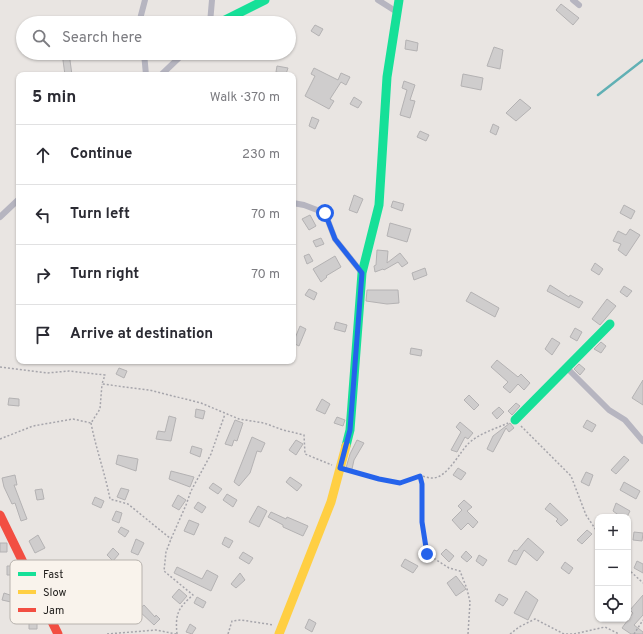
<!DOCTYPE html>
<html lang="en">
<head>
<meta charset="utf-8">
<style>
	:root { --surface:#fff; --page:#f2f2f3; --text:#2b2b33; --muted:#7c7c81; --line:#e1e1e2 }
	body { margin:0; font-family:Overpass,sans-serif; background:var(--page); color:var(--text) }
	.controls { position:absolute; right:12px; bottom:12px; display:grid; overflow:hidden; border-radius:8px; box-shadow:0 1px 3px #0004 }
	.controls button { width:36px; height:36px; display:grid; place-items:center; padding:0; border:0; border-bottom:1px solid var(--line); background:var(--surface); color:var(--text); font:20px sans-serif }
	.stop { position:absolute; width:12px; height:12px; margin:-9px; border:3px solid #2563eb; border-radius:50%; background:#fff }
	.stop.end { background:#2563eb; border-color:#fff; box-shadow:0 1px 4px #0008 }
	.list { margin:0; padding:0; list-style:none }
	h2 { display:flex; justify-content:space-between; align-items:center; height:52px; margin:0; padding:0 16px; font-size:17px }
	h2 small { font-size:13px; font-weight:400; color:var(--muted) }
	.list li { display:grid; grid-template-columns:26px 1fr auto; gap:12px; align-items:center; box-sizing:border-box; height:60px; padding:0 16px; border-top:1px solid var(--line) }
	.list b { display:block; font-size:15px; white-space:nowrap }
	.list em { font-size:13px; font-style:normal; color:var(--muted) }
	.icon { flex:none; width:22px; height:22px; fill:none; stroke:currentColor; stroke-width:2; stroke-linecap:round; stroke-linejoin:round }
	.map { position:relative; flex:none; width:643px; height:634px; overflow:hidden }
	.search { position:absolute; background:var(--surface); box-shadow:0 1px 3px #0004; left:16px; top:16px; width:280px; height:44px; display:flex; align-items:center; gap:10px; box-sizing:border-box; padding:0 14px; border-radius:22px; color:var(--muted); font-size:15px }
	.panel { position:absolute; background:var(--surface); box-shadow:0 1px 3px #0004; left:16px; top:72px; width:280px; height:292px; border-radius:8px }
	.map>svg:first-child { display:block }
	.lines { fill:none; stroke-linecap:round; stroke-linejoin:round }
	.stream { stroke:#61b0b4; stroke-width:2.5 }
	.building { fill:#cfcdcd; stroke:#b4b2b3 }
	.path { stroke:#a6a5ab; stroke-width:1.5; stroke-dasharray:2 2; stroke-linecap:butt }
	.street { stroke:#b6b5c0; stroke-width:6 }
	.fast { stroke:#16e098; stroke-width:9 }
	.slow { stroke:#ffcf43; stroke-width:9 }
	.jam { stroke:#f24e42; stroke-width:9 }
	.route { stroke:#2563eb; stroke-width:5 }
	.key { fill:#f9f3ec; stroke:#b7b2ad; stroke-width:1 }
	.key-label { font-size:11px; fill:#1e1c1a }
</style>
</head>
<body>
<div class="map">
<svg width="643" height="634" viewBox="0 0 643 634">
	<rect width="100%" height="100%" fill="#e9e5e2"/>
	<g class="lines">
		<path class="stream" d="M598,95l45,-35"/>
	</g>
	<path class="building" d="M561,4l18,14 -6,7 -17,-15z
		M315,25l8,4 -4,7 -8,-5z
		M406,40l12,3 -1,8 -12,-2z
		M494,47l9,3 -3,19 -13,-3z
		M62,53h7l3,22h-7z
		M277,66l11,2 -2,6 -10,-2z
		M314,68l24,12 3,-7 9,4 -4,8 -5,-3 -11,17 4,2 -5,8 -24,-13 10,-20 -4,-2z
		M463,74l20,4 -2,12 -20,-4z
		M404,81l11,4 -5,15 5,1 -5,17 -10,-3 7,-25 -5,-2z
		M354,97l8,5 -4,6 -8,-4z
		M520,99l11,9 -15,13 -10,-8z
		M312,117l7,3 -4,9 -6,-3z
		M493,124l6,3 -3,8 -6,-3z
		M420,131l9,4 -3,6 -9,-4z
		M354,195l9,4 -6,14 -8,-3z
		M393,201l11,3 -2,7 -11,-4z
		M624,205l11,6 -4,8 -11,-6z
		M310,215l6,11 -7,4 -7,-11z
		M390,223l21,6 -4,13 -20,-6z
		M630,229l10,6 -14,21 -8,-6 3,-6 -8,-3 5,-10 8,4z
		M321,238l3,6 -8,3 -3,-6z
		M377,250l11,1 -1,12 13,-10 8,10 -6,4 -4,-5 -14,8 -1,-1 -8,3 -1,-6 2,-1z
		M309,254l4,7 -6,3 -3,-8z
		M335,256l6,11 -15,9 1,1 -6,5 -8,-13z
		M595,263l8,6 -4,6 -8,-5z
		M425,268l2,7 -13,5 -2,-7z
		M550,285l19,12 1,-2 13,7 -4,6 -32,-17z
		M624,286l8,5 -5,6 -7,-5z
		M309,289l8,4 -3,7 -9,-5z
		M367,290h31l1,13 -12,1 -21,-3z
		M471,292l28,16 -4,9 -29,-16z
		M607,299l9,7 -16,19 -8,-6z
		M336,322l11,3 -2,7 -11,-3z
		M300,326l6,3 -7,17 -6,-3z
		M575,328l7,4 -5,9 -7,-4z
		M552,338l8,5 -8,12 -7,-6z
		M601,342l5,4 -5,7 -7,-4z
		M411,348l11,2 -1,6 -11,-2z
		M497,360l21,17 3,-3 9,9 -6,7 -6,-6 -8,9 -7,-6 5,-5 -17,-15z
		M579,364l6,5 -5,6 -6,-6z
		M119,368l8,3 -3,7 -8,-4z
		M643,380v25l-11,-7z
		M469,395l10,10 -5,5 -10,-10z
		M9,398l10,1v7l-11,-1z
		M322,399l8,5 -5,10 -9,-4z
		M516,403l4,3 -8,9 -4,-4z
		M499,407l5,5 -7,7 -5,-6z
		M196,409l9,2 -2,8 -8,-2z
		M169,416l7,2 -5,23 -15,-2 2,-8 7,1z
		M337,417l8,3 -2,6 -9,-3z
		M235,420l8,3 -6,18 -3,-1 -2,6 -7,-2z
		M587,420l9,5 -4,7 -9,-5z
		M460,422l13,11 -5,6 -3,-2 -8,15 -6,-2 10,-18 -5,-5z
		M510,423l4,5 -5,4 -3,-4 -13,24 -6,-3 6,-13z
		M252,437l13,6 -4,9 -4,-1 -7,22 -11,13 -5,-4z
		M296,440l7,4 -7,11 -7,-5z
		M357,440l7,3 -10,17 -2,9 -6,-1 4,-14z
		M192,446l10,3 -2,8 -10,-4z
		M118,455l20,4 -2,12 -20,-7z
		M624,456l5,4 -13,14 -5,-4z
		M458,468l8,5 -5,7 -8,-5z
		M171,471l23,6 -4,10 -21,-8z
		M586,472l7,3 -4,11 -8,-4z
		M15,475l2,10h-3l13,34 -6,2 -6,-18 -3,1 -8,-17 -2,-9z
		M290,477l12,8 -5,6 -11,-9z
		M624,482l16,9 -4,8 -16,-9z
		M213,483l9,6 -4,5 -9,-6z
		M121,488l8,2 -4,10 -8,-3z
		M42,489l2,10 -7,1 -2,-10z
		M227,494l10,6 -4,7 -10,-7z
		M178,495l8,5 -7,10 -7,-4z
		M95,497l9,4 -3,7 -9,-4z
		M464,500l8,7 -5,4 11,11 -5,6 -5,-5 -7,7 -9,-10 10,-10 -4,-4z
		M198,502l8,5 -4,6 -8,-5z
		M550,503l18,17 -7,6 -5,-5 2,-2 -13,-10z
		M616,503l14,8 -3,6h-6l-8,-6z
		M258,506l9,5 -8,16 -10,-5z
		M116,511l6,2 -3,10 -7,-3z
		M271,512l15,7 1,-2 21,9 -5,10 -20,-9v-2l-15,-8z
		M189,520l10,4 -5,11 -10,-4z
		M121,527l8,4 -4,6 -7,-5z
		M587,530l5,4 -10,10 -5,-4z
		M634,532l9,1 -1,8 -9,-1z
		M38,535l7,13 -10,5 -6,-12z
		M225,537l8,4 -4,7 -7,-4z
		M528,538l16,14 -7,9 -13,-11 -8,15 -8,-4 6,-11 3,1z
		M136,539l8,4 -6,12 -7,-3z
		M0,543h7v9h-7z
		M113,548l6,6 -6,7 -6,-6z
		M446,549l8,7 -5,6 -8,-8z
		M466,551l6,6 -5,5 -6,-5z
		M243,552l10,6 -4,6 -10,-6z
		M479,555l8,5 -4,6 -7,-5z
		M405,559l13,7 -5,7 -12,-7z
		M637,561l6,3v9l-9,-5z
		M565,562l8,6 -4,6 -8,-6z
		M7,566h11l4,9h-15z
		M177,567l25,12 5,-9 11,6 -7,15 -37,-18z
		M240,573l5,7 -9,8 -5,-4z
		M456,576l10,13 -10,7 -9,-13z
		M179,589l8,7 -7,8 -8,-7z
		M526,591l12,9 -10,20 -14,-7z
		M4,593l9,3 -2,6 -9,-2z
		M499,594l9,5 -5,7 -8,-5z
		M643,595v20l-9,10 9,7v2h-12l-9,-6 11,-15 -3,-3z
		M197,597l9,5 -3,6 -9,-5z
		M144,605l11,12 1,-2 4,4 -6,6 -16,-15z
		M29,616h8v13h-8z
		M309,619l7,4 -4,9 -7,-4z
		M190,624l6,4 -4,6 -6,-2z"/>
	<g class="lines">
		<path class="path" d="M0,367l47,6 22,-2 36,4 -3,9 47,6 52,13 38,16 25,4 19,7 21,5 1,19 27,11
			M91,423c5,26 14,50 19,76l18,5 43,35
			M521,426l50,50 15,39 12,18
			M0,439l33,-13 40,-7 18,4 9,-14 2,-25
			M347,470l32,9 21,4 20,-7
			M628,569l15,14
			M107,634l49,-4 20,4
			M177,634c-2,-20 1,-26 16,-39l-29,-24 2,-19 5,-13 15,-34 5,-14 20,-37 14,-40
			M228,634l4,-13 9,-1 33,5
			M468,634l2,-32 -3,-13 -7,-18 -11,-3 -22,-14 -6,-32 1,-38 -2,-8c4,0 8,2 12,2 15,1 28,-27 37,-35 11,-10 26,-14 39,-20
			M510,634l9,-7 16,-8 29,15h10l31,-7 14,7
			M634,634l9,-14"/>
		<path class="street" d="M378,0l19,12
			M573,0l6,5
			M139,23l6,-23
			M210,23l2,-23
			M144,53l2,22
			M161,75l23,-22
			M293,203l11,2 21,8 10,26 27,34
			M0,217l19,-18
			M567,368l42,42 16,10 18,21"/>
		<path class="fast" d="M219,23l46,-23
			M515,420l95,-96
			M346,446l4,-16 12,-157 17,-68 8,-128 12,-77"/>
		<path class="slow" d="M279,634l52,-132 15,-56"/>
		<path class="jam" d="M0,515l58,119"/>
	</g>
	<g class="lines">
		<path class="route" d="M325,213l10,26 27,34 -12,157 -10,38 39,11 21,4 20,-7 2,8v38l5,32"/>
	</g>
	<rect x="10" y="560" width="132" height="64" rx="6" class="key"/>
	<rect x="18" y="572" width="18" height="4" fill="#16e098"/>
	<rect x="18" y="590" width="18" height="4" fill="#ffcf43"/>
	<rect x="18" y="608" width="18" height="4" fill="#f24e42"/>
	<g class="key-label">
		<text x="43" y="578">Fast</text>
		<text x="43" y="596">Slow</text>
		<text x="43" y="614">Jam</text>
	</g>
</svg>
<div class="controls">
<button>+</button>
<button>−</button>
<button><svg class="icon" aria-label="locate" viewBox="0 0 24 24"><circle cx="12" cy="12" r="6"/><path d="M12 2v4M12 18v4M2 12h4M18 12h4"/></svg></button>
</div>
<div class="stop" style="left:325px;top:213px"></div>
<div class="stop end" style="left:427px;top:554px"></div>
<div class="search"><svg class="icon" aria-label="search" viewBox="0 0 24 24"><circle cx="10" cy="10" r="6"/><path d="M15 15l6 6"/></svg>Search here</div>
<section class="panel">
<h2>5 min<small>Walk · 370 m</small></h2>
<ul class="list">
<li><svg class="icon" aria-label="ahead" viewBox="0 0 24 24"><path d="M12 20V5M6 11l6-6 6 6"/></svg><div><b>Continue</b></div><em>230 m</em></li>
<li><svg class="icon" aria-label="left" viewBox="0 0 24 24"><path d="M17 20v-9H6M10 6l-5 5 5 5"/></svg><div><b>Turn left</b></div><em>70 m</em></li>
<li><svg class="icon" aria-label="right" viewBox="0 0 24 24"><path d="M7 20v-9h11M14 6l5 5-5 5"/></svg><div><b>Turn right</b></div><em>70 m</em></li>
<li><svg class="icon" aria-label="arrive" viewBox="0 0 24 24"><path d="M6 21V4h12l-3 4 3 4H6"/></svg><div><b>Arrive at destination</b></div></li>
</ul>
</section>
</div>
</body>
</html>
